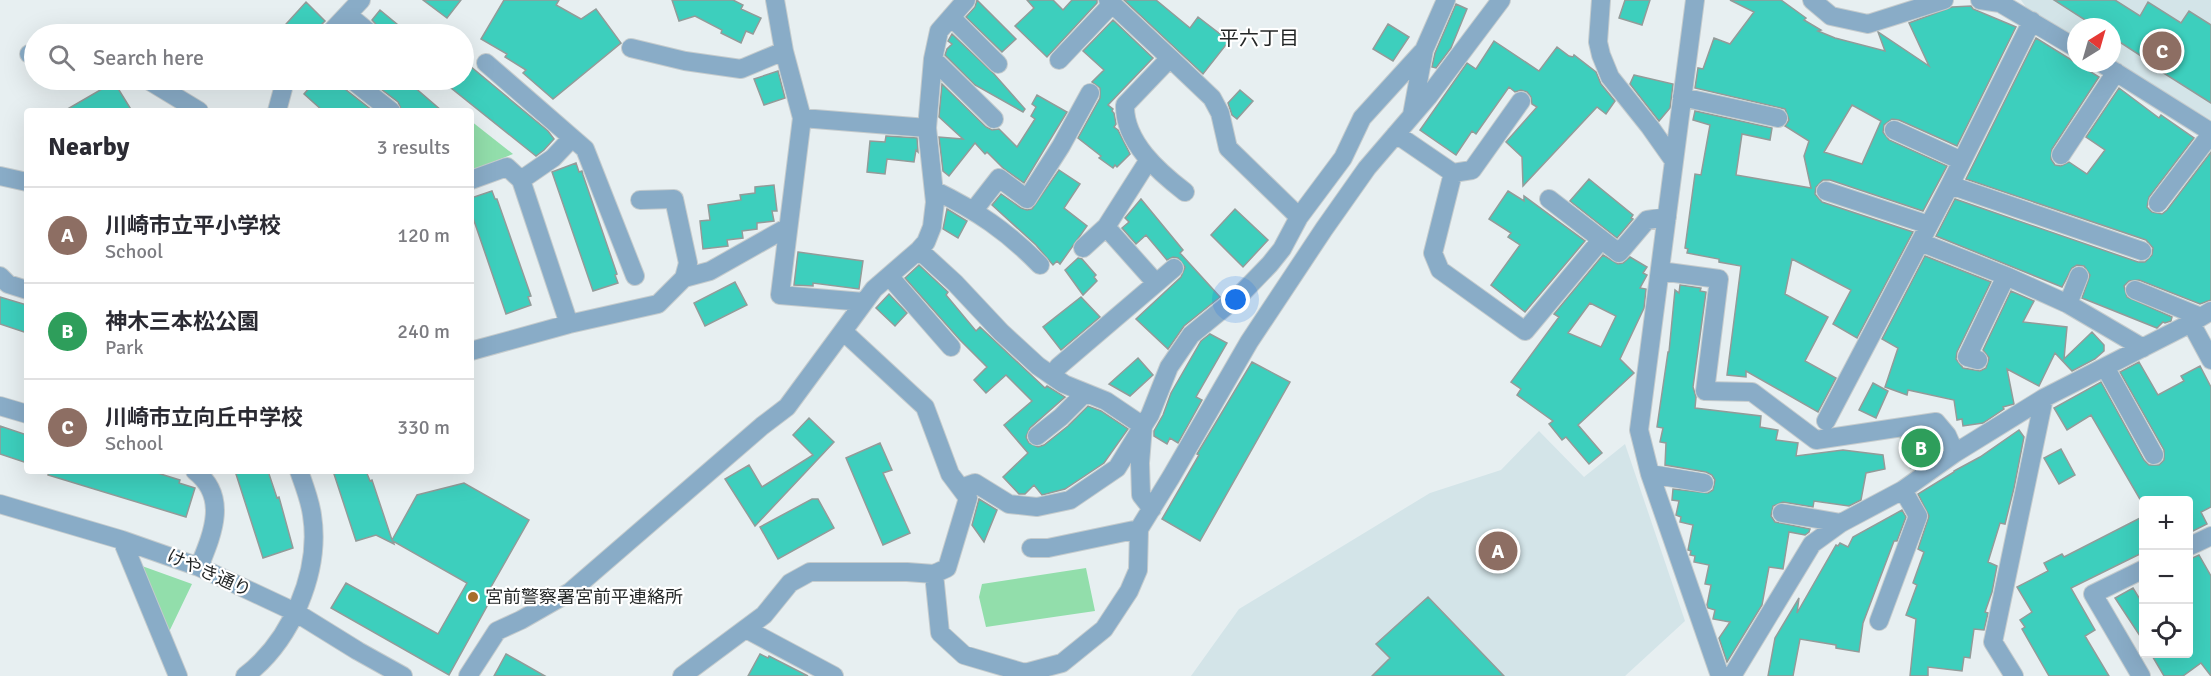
<!DOCTYPE html>
<html lang="en">
<head>
<meta charset="utf-8">
<style>
	:root { --surface:#fff; --page:#f2f2f3; --text:#2b2b33; --muted:#7c7c81; --line:#e1e1e2; --accent:#0f766e }
	body { margin:0; font-family:Signika,"Noto Sans JP",sans-serif; background:var(--page); color:var(--text) }
	.controls { position:absolute; right:18px; bottom:18px; display:grid; overflow:hidden; border-radius:6px; box-shadow:0 6px 24px #0002 }
	.controls button { width:54px; height:54px; display:grid; place-items:center; padding:0; border:0; border-bottom:2px solid var(--line); background:var(--surface); color:var(--text); font:30px sans-serif }
	.compass { position:absolute; left:2067px; top:18px; width:54px; height:54px; border-radius:50%; background:var(--surface); box-shadow:0 6px 24px #0002; rotate:37deg }
	.you { position:absolute; left:1236px; top:300px; width:21px; height:21px; margin:-15px; border:4px solid #fff; border-radius:50%; background:#1a73e8; box-shadow:0 0 0 9px #1a73e833 }
	.badge { display:grid; place-items:center; width:39px; height:39px; border-radius:50%; background:var(--accent); color:#fff; font-size:20px; font-weight:700 }
	.pin { position:absolute; translate:-50% -50%; border:3px solid #fff; box-shadow:0 2px 6px #0006 }
	.list { margin:0; padding:0; list-style:none }
	h2 { display:flex; justify-content:space-between; align-items:center; height:78px; margin:0; padding:0 24px; font-size:26px }
	h2 small { font-size:20px; font-weight:400; color:var(--muted) }
	.list li { display:grid; grid-template-columns:39px 1fr auto; gap:18px; align-items:center; box-sizing:border-box; height:96px; padding:0 24px; border-top:2px solid var(--line) }
	.list b { display:block; font-size:22px; white-space:nowrap }
	.list p { margin:0; font-size:20px; white-space:nowrap; color:var(--muted) }
	.list em { font-size:20px; font-style:normal; color:var(--muted) }
	.icon { flex:none; width:33px; height:33px; fill:none; stroke:currentColor; stroke-width:2; stroke-linecap:round; stroke-linejoin:round }
	.map { position:relative; flex:none; width:2211px; height:676px; overflow:hidden }
	.search { position:absolute; background:var(--surface); box-shadow:0 6px 24px #0002; left:24px; top:24px; width:450px; height:66px; display:flex; align-items:center; gap:15px; box-sizing:border-box; padding:0 21px; border-radius:33px; color:var(--muted); font-size:22px }
	.panel { position:absolute; background:var(--surface); box-shadow:0 6px 24px #0002; left:24px; top:108px; width:450px; height:366px; border-radius:6px }
	.map>svg:first-child { display:block }
	.built { fill:#d3e4e8 }
	.green { fill:#92deab }
	.building { fill:#3dcfbd; stroke:#939b99; stroke-width:1.5; fill-rule:evenodd }
	.lines { fill:none; stroke-linecap:round; stroke-linejoin:round }
	.minor-casing { stroke:#c4cbcd; stroke-width:20 }
	.minor { stroke:#89acc7; stroke-width:18 }
	.poi-dot { fill:#a86f2d; stroke:#fff; stroke-width:2 }
	.labels { text-anchor:middle; dominant-baseline:central; stroke-width:4.5; stroke-linejoin:round; paint-order:stroke }
	.street-label { font-size:18px; fill:#242727; stroke:#fff }
	.poi-label { font-size:18px; fill:#242727; stroke:#fff; text-anchor:start }
	.neighbourhood-label { font-size:20px; fill:#242727; stroke:#fff }
</style>
</head>
<body>
<div class="map">
<svg width="2211" height="676" viewBox="0 0 2211 676">
	<rect width="100%" height="100%" fill="#e7eff1"/>
	<path class="built" d="M2021,0h190v120l-99,-59v-34h-36v13l-46,-27z
		M1539,431l45,46 41,-33 60,177 -60,55h-434l48,-67 191,-116 71,-23z"/>
	<path class="green" d="M471,121l42,33 -42,17z
		M1929,431c10,6 12,10 9,22l-28,16 -11,-33z
		M142,566l50,18 -24,50z
		M1086,568l9,43 -109,16 -7,-30 3,-13z"/>
	<path class="building" d="M423,0h38l-14,18z
		M504,0h55l-3,5 25,14 15,-10 25,34 -68,56 -30,-26 3,-3 -21,-13 2,-3 -26,-15z
		M672,0h61l10,5 -2,4 20,9 -8,16 -7,-3 -5,12 -20,-10 1,-3 -27,-14 -16,5z
		M977,0l39,39 -14,13 -36,-35 9,-10z
		M1027,0h26l10,10 9,-10h25v3l-50,54 -32,-31 19,-18z
		M1124,0h32l34,28 8,-11 31,24 -26,33z
		M1625,0h25l-8,25 -23,-7z
		M1730,0h51l25,18 -2,2 17,10 -3,1 17,7 50,13 -7,-19 51,34 -20,-43 43,-16 19,-1 2,3 43,18 -59,119 -58,-26 -7,-1 -8,6 -1,7 6,8 58,26 -24,45 -93,-31h-7l-7,7 -1,7 7,8 91,30 -56,106 -24,-14 18,-34 -59,-31 -7,35 43,23 -23,44 31,17 -18,34 -72,-41v6l-19,-2 14,-109 -22,-4v-3l-32,-6 1,-4 -3,-1 10,-74 6,1 9,-50 -17,-5 2,-9 77,17 -2,12 -28,-6 -6,41 75,13 -7,-32 5,-15 -24,-15 4,-6 -4,-11 -90,-21 3,-20 5,1 11,-31 16,6 24,-32zM1852,105l29,16 -19,43 -38,-12z
		M2054,0h61l25,16 8,-14 33,21 8,-12 22,14v78l-57,-36 1,-2 -43,-28v-10h-16z
		M306,2l19,19 -13,13h-35z
		M1456,4l11,5 -16,39 -15,20 -4,-1 3,-14z
		M380,10l29,24h-27l-1,-4 -9,-10z
		M1113,20l40,38 -45,47 5,4 -1,2 2,2 2,11 -2,3 4,3 12,24 -13,13 -2,-2 -2,3 -14,-10 2,-2 -23,-18 22,-40v-10l-8,-6 12,-12 -21,-19z
		M1388,24l21,13 -16,24 -20,-12z
		M952,34l42,40 31,35 -2,3 -48,-27 -30,-30 2,-6 5,-5 -4,-3z
		M2036,38l63,39 -47,72 -1,10 4,6 6,1 8,-4 18,12 18,-24 -19,-13 33,-49 40,30 2,-3 33,23 -45,59 -2,10 5,5 10,2 5,-4 44,-58v148l-11,4 -61,-24 -10,1 -5,5 3,11 45,20 -1,4 -6,2 -2,-1 -6,6 -75,-30 8,-23 -6,-9 -7,-1 -5,3 -10,19 -126,-51 19,-37 183,63h7l7,-7 1,-7 -7,-8 -180,-61z
		M1494,41l45,30 18,-24 12,9 4,1 1,-2 22,17 5,12 14,17 -9,13 -9,-7 -74,79 -1,-29 -16,-15 31,-35 -5,-3 -1,-7 -4,-5 -6,-2 -6,2 -6,-5 -33,47 -4,-3 -16,24 -36,-25 47,-67 9,6z
		M464,61l84,70 6,8 -10,11 -8,6 -95,-76h23z
		M778,71l7,27 -21,7 -10,-26z
		M1634,75l39,9 -3,24 -11,13 -29,-37z
		M316,80h25l4,9 28,22h-50l-19,-17z
		M369,80h37l36,31h-40l-4,-9z
		M114,82l18,29h-68z
		M942,84l44,43 6,3 7,-1 18,18 18,-28 -4,-3 5,-9 -4,-3 5,-9 30,17 -43,71 -21,-15 -16,-16 -2,2 -10,-11 -26,33 -6,-5 -4,-34 24,2 -24,-22z
		M1240,90l13,11 -16,18 -5,-4 -4,-12z
		M886,136l31,2 1,14 -2,-2 -2,12 -27,-3 -2,15 -18,-2 3,-31 15,1z
		M576,163l3,9 3,-1 1,4 34,99 -2,1 3,8 -25,8 -41,-119z
		M1059,170l21,14 -16,24 23,18 -27,38 -3,-3 -4,4 -17,-20 -44,-40 9,-11 20,14 6,2 5,-1z
		M1589,179l44,36 -2,3 2,1 -16,19 -47,-37z
		M774,185l3,26h-5l2,10 -17,2v6l-15,2 1,7 -16,2 1,6 -25,3 -3,-28 10,-1 -2,-15 33,-5 -1,-5 15,-2v-6z
		M492,191l3,8h2l34,97 -3,1 3,8 -25,9 -35,-102v-14z
		M1508,191l16,10v-5l61,45 -60,71 -34,-27 29,-40 -12,-8 3,-4 -22,-14z
		M1141,199l42,51 -3,3 40,44 -36,29 -16,23 -32,-30 45,-42 4,-10 -7,-9 -5,-1 -6,3 -21,-25 -10,9 -14,-16 7,-6 -4,-4z
		M947,209l20,12 -9,17 -15,-9z
		M1235,209l33,31 -25,27 -32,-32z
		M798,252l65,9 -4,28 -46,-6v3l-19,-1z
		M1603,255l15,9 5,-1 7,-6 17,10 -4,6 4,2 -7,13 6,1 -2,19 -24,51 14,14 -56,52 24,28 -13,11 -23,-27 -4,3 -13,-16 4,-3 -36,-26 4,-6 -10,-7 48,-65 -5,-3zM1590,303l26,13 -15,31 -33,-14z
		M1925,256l66,26 -34,70 -1,7 7,9 17,3 6,-3 3,-10 -6,-8 28,-59 23,10 -11,21 44,5 -3,32 28,-27 12,13v6l-9,8 -23,12 -17,-18 -16,33 -32,-17 7,35 -11,3 1,2 -21,14 -20,3 -1,-7 -5,1 -3,-20 -46,-10 -1,5 -22,-8 13,-39 -16,-9z
		M1078,258l4,1 14,16 -2,2 3,4 -14,14 -18,-25z
		M919,265l29,27 -2,3 30,36 4,-4 65,61 2,-2 18,11 -35,31 -4,9 3,6 9,4 6,-2 24,-19 20,-20 13,5 27,18 -24,34 -39,26 -23,6 -8,-10 -9,9h-6l-16,-17 25,-24 -24,-28 28,-24 -26,-26 -20,18 -12,-13 13,-13 -27,-27 -55,-62z
		M735,282l12,23 -42,21 -11,-23z
		M1680,285l21,3 -1,3 6,1 -13,95 3,10 -1,11 66,8 -1,11 18,3 -2,10 22,3 -2,13 47,-6 40,5 2,14 -19,4 -5,27 -12,6 -35,-5 -1,6 -30,-5 -10,4 -2,10 4,6 35,7 -1,3 -4,3 -16,-3 -6,37 -14,-2 -7,38 -35,57 -8,-24 11,-16 -17,-3 2,-9 -7,-2 -1,-3 4,-20 -6,-1 4,-19 -15,-3 1,-6 -5,-1 1,-4 -3,-1 5,-25 -13,-3 1,-5 -5,-2 3,-14 -7,-1 1,-11 35,4 5,-3 2,-10 -3,-5 -6,-3 -41,-7 1,-22 -6,-1 3,-14 -6,-1 11,-75h1l6,-62 4,3z
		M889,294l18,19 -12,13 -19,-18z
		M0,297l27,8v28l-27,-9z
		M1081,297l19,20 -39,33 -18,-23z
		M1210,334l17,9 -31,54 6,3 -24,43 -8,-5 -3,6 -13,-8v-5l9,-16 8,-22 30,-52z
		M1138,358l15,17 -23,21 -21,-12z
		M1252,362l38,20 -90,159 -38,-22 37,-64 -2,-1z
		M2139,362l19,33 26,-14 -3,-5 19,-10 11,21v120l-10,5 6,12 -14,7 -5,-8v-22h-47l-50,-86 -24,15 -13,-22 47,-26 43,78 5,5h10l5,-5v-10l-44,-78z
		M1873,383l15,8 -12,27 -17,-8z
		M809,418l25,24 -79,84 -30,-47 24,-14 13,22 51,-32 -20,-20z
		M0,426l27,9v28l-27,-9z
		M2019,430l5,7 -10,51 -9,36 -5,-1 -12,39 9,4 -5,26 -7,20 3,1 -4,17 -10,-1 -4,29 -6,-1 -2,14 -34,-4v9h-18l6,-57 -10,-4 11,-30 -4,-2 11,-31 -6,-3 11,-33 -11,-22 36,-22v-1l26,-14z
		M880,443l12,27 -9,3 27,60 -27,12 -37,-87z
		M2061,449l14,26 -16,9 -15,-26z
		M49,471h102l29,9 -1,3 16,5 -9,29 -138,-42z
		M235,471h33l9,27 2,-1 14,51 -30,10z
		M333,471h33l4,10 2,-1 20,60 25,-45 47,-12 65,37 -38,67 5,3 -47,85 -118,-67 15,-25 92,51 29,-51 -74,-42 1,3 -18,-9 -20,6z
		M812,499h6l16,29 -56,31 -18,-32z
		M979,499l18,11 -13,32 -12,-17z
		M1902,510l4,7 -9,24h-3l-31,82 -4,29 -23,-4v-3l-36,-6 -7,37h-25l7,-38 24,-40 -2,15 39,-68 2,1 2,-3 8,4 5,-10z
		M2144,516v36l-73,36 24,42 -10,6 24,40h-60l-27,-47 3,-2 -5,-7 12,-8 -15,-25 31,-16 -4,-8 18,-9 2,3z
		M2199,555l12,21v100l-10,-13 -18,13h-19l-13,-22h37v-94z
		M2133,588l11,18v36l-29,-44z
		M1428,597l76,79h-132l18,-18 -14,-14z
		M506,654l9,5 30,17h-51z
		M760,654l8,4 1,-2 39,20h-60z"/>
	<g class="lines">
		<defs>
			<path id="minor" d="M775,0l9,51 18,67 -22,177 84,7
				M1108,0l62,58 -45,47c-1,37 34,67 60,87
				M1601,0l-3,42 3,13 9,22 40,50 24,34
				M1695,0l-56,430 11,44 70,202
				M1812,0l19,16 37,8 76,-24
				M1980,0l20,3 76,45
				M348,15l23,19
				M951,17l47,47
				M329,34l32,-34
				M631,48l54,13 56,8 43,-18
				M29,54h5
				M1170,58l42,40 8,15 8,35 71,69
				M933,59l61,60
				M1059,60l53,-56
				M486,63l99,86 50,127
				M2101,63l110,69
				M148,80l51,31
				M352,80l39,31
				M1682,97l96,21
				M277,111l7,-26 5,-5
				M1412,115l12,-65 22,-50
				M802,118l125,10
				M1894,130l68,31
				M1396,134l57,39 -20,80 7,17 85,61 76,-91
				M2061,155l55,-83
				M1453,173l19,-3 49,-69
				M0,176l27,6
				M471,180l36,-13 14,13 48,144
				M521,180l32,-22 19,-20
				M1950,185l192,66
				M934,190c43,21 73,41 106,75
				M1826,191l103,34
				M1549,199l70,54 28,-33 20,-3
				M2158,203l53,-69
				M974,210l25,-32 28,21 34,-53 29,-53
				M1106,227l50,56
				M1920,242l86,34 62,28 75,44
				M1083,248l23,-21 42,-66
				M919,250l36,33 46,49 37,34 26,18 42,17 37,25 -26,42 -47,32 -33,7 -28,-3 -34,-21 -14,5
				M1660,271l59,8 -14,112 47,1 64,48 120,-18 11,13 8,18
				M0,276l8,8 19,6
				M889,276l62,71
				M684,278l26,-7 78,-44
				M2135,290l66,27
				M2068,304l11,-28
				M2191,323l20,37
				M471,351l98,-27 89,-20 26,-26 4,-15 -14,-64 -34,1
				M1978,360l-11,-3 39,-81
				M1058,367l116,-99
				M2105,367l49,88
				M0,406l27,8
				M1826,421l124,-236 82,-164
				M1037,436l24,-19 23,-23
				M195,471c34,26 17,64 4,96
				M1650,474l54,9
				M0,504l122,36 77,27 96,45 63,39 45,25
				M1152,509l-11,-14 -1,-32 3,-37 7,-11 19,-48 22,-32 50,-41 29,-30 12,-15 17,-32 44,-59 19,-40 62,-68
				M1782,513l59,10
				M122,540l56,136
				M2188,547l23,-11
				M1031,548h17l91,-19
				M934,574l6,59 24,22 61,18 37,-10 42,-34 25,-38 9,-21 1,-41 32,-52 78,-135 75,-113 43,-61 61,-71 73,-97
				M1879,621l39,-105 -15,-26
				M746,629l88,47
				M245,676c46,-35 76,-104 67,-161 -2,-15 -8,-30 -13,-44
				M468,676l29,-45 24,-11 49,-28 192,-166 25,-19 87,-118 45,-39 7,-8 6,-15 3,-25 -8,-74 6,-69 6,-28 27,-31
				M682,676l82,-61 26,-32 20,-11h97l27,2 13,-6 21,-70 -18,-24 -25,-67 -81,-75
				M1732,676l80,-132 29,-21 62,-33 52,-37 89,-55 147,-75 20,-12
				M2014,676l-21,-34 51,-244
				M2141,676l-48,-82 51,-25"/>
		</defs>
		<use href="#minor" class="minor-casing"/>
		<use href="#minor" class="minor"/>
	</g>
	<circle class="poi-dot" cx="473" cy="597" r="6"/>
	<g class="labels">
		<g class="street-label">
			<text transform="translate(209 573) rotate(24)">けやき通り</text>
		</g>
		<g class="poi-label">
			<text x="485" y="597">宮前警察署宮前平連絡所</text>
		</g>
		<g class="neighbourhood-label">
			<text x="1259" y="38">平六丁目</text>
		</g>
	</g>
</svg>
<div class="controls">
<button>+</button>
<button>−</button>
<button><svg class="icon" aria-label="locate" viewBox="0 0 24 24"><circle cx="12" cy="12" r="6"/><path d="M12 2v4M12 18v4M2 12h4M18 12h4"/></svg></button>
</div>
<svg class="compass" viewBox="-18 -18 36 36"><path d="M0-13l5 13h-10z" fill="#e53935"/><path d="M0 13l5-13h-10z" fill="#7c7c81"/></svg>
<div class="you"></div>
<div class="pin badge" style="left:1498px;top:551px;background:#8d6e63">A</div>
<div class="pin badge" style="left:1921px;top:448px;background:#2e9e5b">B</div>
<div class="pin badge" style="left:2162px;top:51px;background:#8d6e63">C</div>
<div class="search"><svg class="icon" aria-label="search" viewBox="0 0 24 24"><circle cx="10" cy="10" r="6"/><path d="M15 15l6 6"/></svg>Search here</div>
<section class="panel">
<h2>Nearby<small>3 results</small></h2>
<ul class="list">
<li><span class="badge" style="background:#8d6e63">A</span><div><b>川崎市立平小学校</b><p>School</p></div><em>120 m</em></li>
<li><span class="badge" style="background:#2e9e5b">B</span><div><b>神木三本松公園</b><p>Park</p></div><em>240 m</em></li>
<li><span class="badge" style="background:#8d6e63">C</span><div><b>川崎市立向丘中学校</b><p>School</p></div><em>330 m</em></li>
</ul>
</section>
</div>
</body>
</html>
